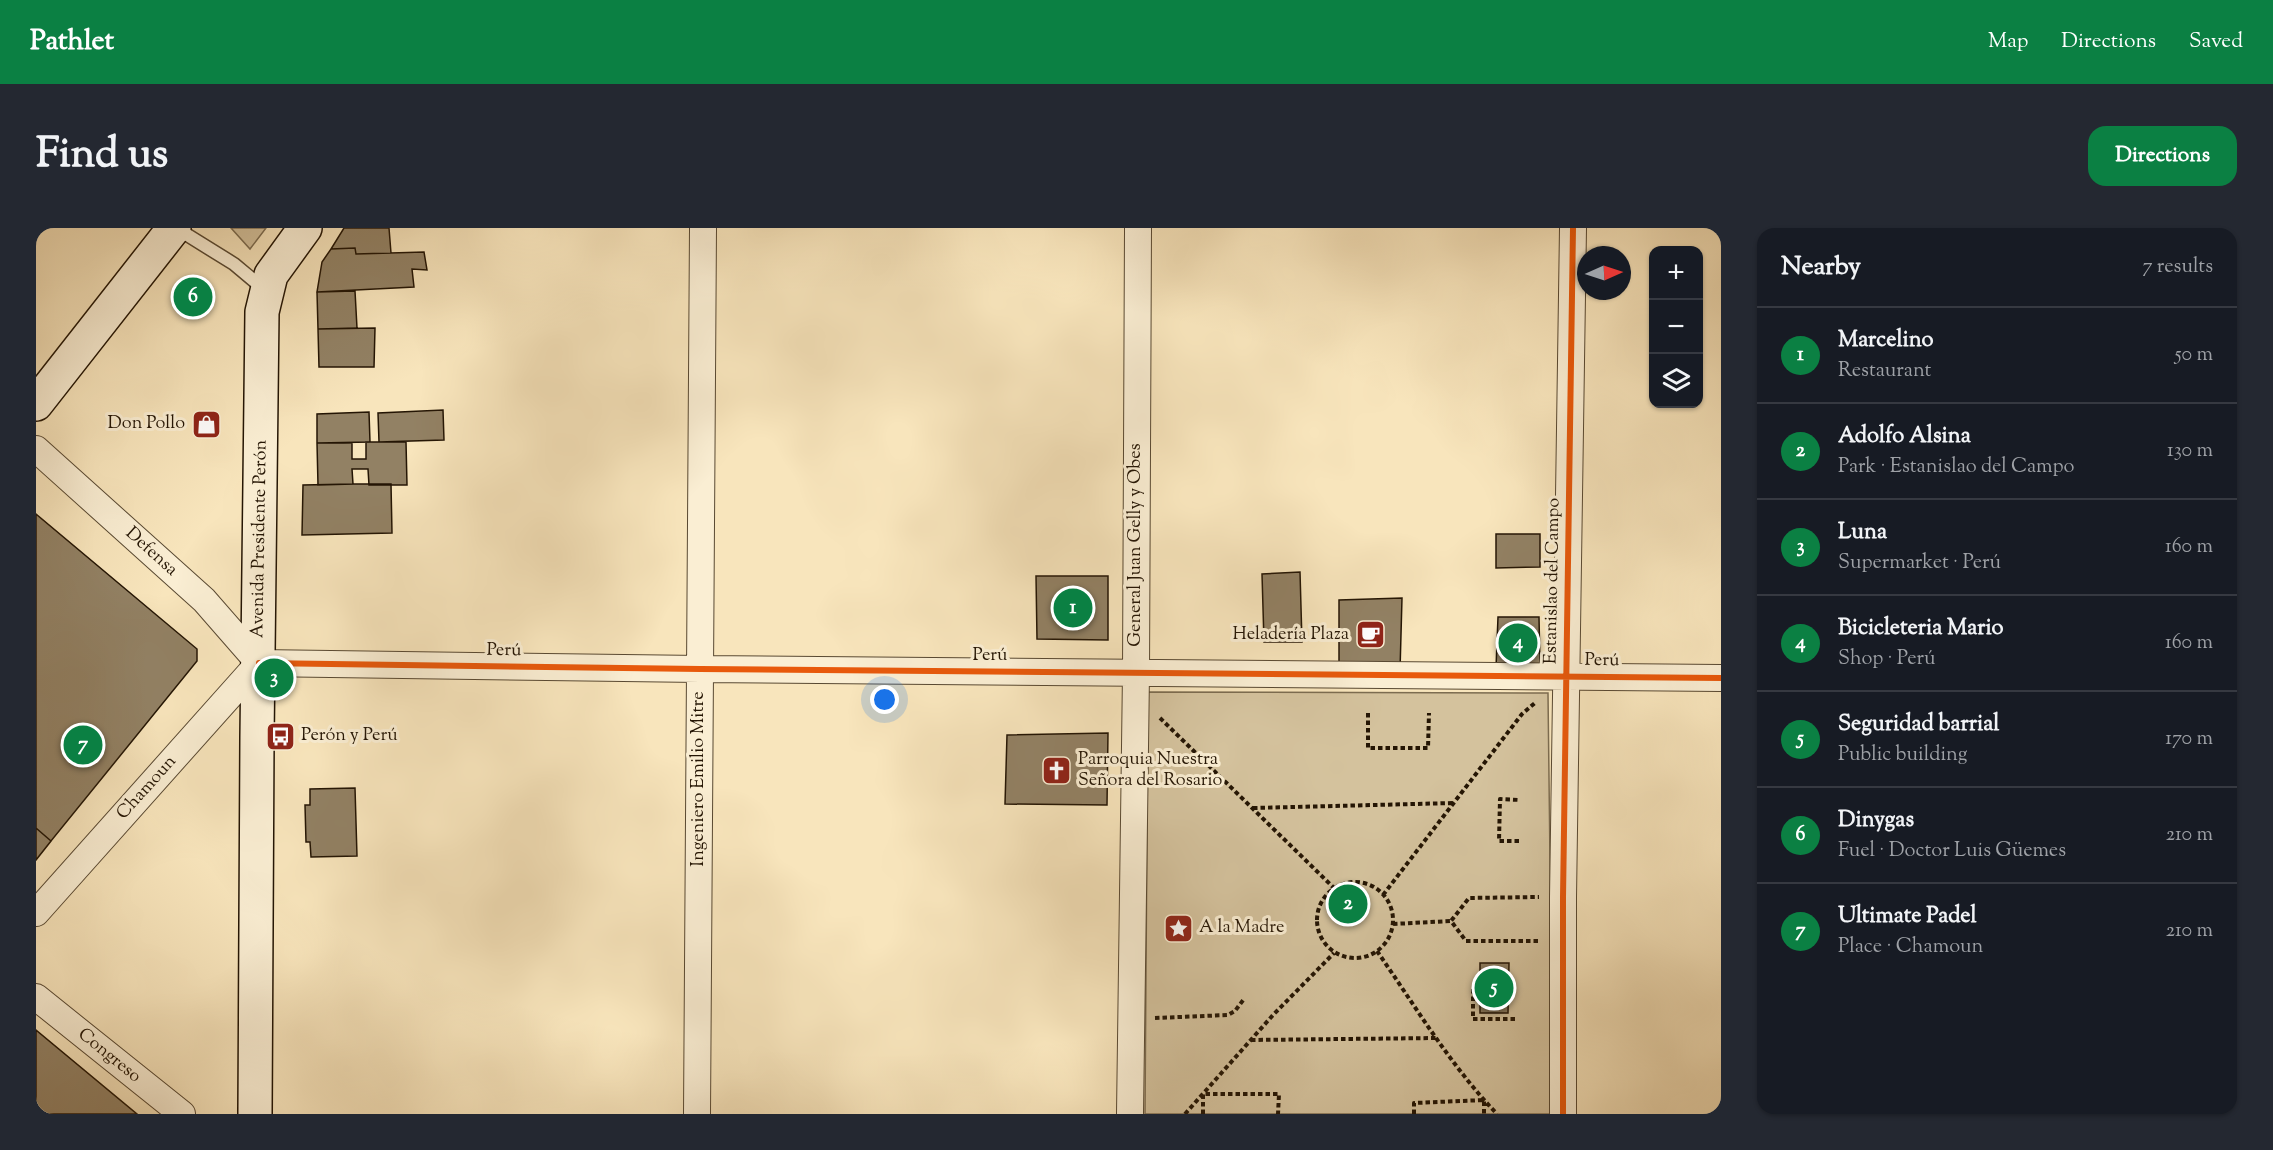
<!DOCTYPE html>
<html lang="en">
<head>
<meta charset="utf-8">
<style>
	:root { --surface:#171b24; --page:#242831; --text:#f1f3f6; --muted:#9ea1a6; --line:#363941; --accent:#0b8043 }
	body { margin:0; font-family:"Sorts Mill Goudy",serif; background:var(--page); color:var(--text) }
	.controls { position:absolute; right:18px; top:18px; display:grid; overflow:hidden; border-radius:12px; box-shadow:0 2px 4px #0004 }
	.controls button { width:54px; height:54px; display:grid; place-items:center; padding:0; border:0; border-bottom:2px solid var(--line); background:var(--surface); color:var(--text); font:30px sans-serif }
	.compass { position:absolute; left:1541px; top:18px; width:54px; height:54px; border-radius:50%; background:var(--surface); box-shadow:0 2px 4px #0004; rotate:87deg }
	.you { position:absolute; left:849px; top:472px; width:21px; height:21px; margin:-15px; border:4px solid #fff; border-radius:50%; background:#1a73e8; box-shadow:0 0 0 9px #1a73e833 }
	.badge { display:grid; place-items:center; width:39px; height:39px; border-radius:50%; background:var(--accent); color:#fff; font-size:20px; font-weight:700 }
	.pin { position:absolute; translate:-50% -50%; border:3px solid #fff; box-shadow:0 2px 6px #0006 }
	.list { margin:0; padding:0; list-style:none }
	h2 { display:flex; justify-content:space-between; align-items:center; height:78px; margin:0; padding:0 24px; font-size:26px }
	h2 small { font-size:20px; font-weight:400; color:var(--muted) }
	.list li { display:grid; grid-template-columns:39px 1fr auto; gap:18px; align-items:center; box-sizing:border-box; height:96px; padding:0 24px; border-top:2px solid var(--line) }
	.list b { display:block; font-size:22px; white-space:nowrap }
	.list p { margin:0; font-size:20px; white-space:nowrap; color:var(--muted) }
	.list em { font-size:20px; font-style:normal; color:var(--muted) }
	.icon { flex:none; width:33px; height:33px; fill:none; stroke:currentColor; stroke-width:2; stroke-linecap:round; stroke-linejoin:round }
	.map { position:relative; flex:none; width:1685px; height:886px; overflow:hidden; border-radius:18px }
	header { display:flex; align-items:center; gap:36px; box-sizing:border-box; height:84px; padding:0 30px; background:var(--accent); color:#fff }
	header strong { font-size:28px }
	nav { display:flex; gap:33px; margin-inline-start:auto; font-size:21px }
	.intro { display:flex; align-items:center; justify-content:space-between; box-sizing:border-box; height:144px; padding:0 36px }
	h1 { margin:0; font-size:42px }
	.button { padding:15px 27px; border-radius:18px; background:var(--accent); color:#fff; font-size:21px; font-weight:700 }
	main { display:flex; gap:36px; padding:0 36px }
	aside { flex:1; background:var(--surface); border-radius:18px; box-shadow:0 2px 4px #0004 }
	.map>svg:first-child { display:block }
	.green { fill:#d4c29d; stroke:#7c6c50; stroke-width:1.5 }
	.building { fill:#928164; stroke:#241504; stroke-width:1.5 }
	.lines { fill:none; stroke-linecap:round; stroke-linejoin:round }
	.service-casing { stroke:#594932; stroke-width:15 }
	.minor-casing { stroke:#594932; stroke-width:28 }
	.secondary-casing { stroke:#241504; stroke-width:36 }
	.path { stroke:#241504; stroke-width:4; stroke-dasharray:4.5 3; stroke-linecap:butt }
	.service { stroke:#faeed3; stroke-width:12 }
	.minor { stroke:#faeed3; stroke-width:26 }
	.secondary { stroke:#faeed3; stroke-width:33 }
	.cycleway-casing { stroke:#faeed3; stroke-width:10 }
	.cycleway { stroke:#e8590c; stroke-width:6 }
	.labels { text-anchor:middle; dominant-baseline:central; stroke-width:6; stroke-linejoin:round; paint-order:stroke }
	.poi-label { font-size:18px; fill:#241504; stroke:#faeed3; text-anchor:start }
	.street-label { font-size:18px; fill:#241504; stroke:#faeed3 }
</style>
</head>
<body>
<header>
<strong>Pathlet</strong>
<nav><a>Map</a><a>Directions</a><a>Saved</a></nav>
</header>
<div class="intro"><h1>Find us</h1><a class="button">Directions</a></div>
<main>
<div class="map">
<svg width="1685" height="886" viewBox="0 0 1685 886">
	<rect width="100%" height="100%" fill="#f8e5bc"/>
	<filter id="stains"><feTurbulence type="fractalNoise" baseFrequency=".00333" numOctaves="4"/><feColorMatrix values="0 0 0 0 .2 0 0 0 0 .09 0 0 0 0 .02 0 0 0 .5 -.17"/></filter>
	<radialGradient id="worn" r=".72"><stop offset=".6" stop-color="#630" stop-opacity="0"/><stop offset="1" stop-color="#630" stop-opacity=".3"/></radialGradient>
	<path class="green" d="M195,0h35l-16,21z
		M1112,464l400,1 5,421h-408z"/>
	<path class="building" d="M308,0h45l2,25 -35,1 -1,-6 -24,1z
		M319,20l1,6 68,-2 3,18 -15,-1 2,18 -97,5 5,-30 9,-13z
		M319,63l2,37 -39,1 -1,-37z
		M339,100l-1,39h-55l-1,-38z
		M407,182l1,30 -65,2 -1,-29z
		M333,184l1,30 -53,1v-29z
		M330,214h40l1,43h-38l-1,-16h-16l1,15 -35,1 -1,-42h35v16h14z
		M317,256h38l1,49 -90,2 1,-50z
		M0,286l161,135v12l-146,180 -15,-13z
		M1460,306h44v33l-44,1z
		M1264,344l2,70h-38l-2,-68z
		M1000,348h72v64l-71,-1z
		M1366,370l-2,73 -61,-1v-70z
		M1462,389h41l1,52 -44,-1z
		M1072,505l-1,72 -102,-1 2,-69z
		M319,560l2,68 -46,1 -1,-15h-4l-1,-37h5v-16z
		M0,600l15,13 -15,19z
		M1444,735h29l-1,50h-28z
		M0,802l101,84h-101z"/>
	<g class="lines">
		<defs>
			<path id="service" d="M140,0l58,36 31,26"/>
			<path id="minor" d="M0,221l168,151 55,63
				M223,435l441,6 1021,9
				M0,685l223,-250
				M0,769l146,117
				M661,886l6,-886
				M1094,886l6,-441 2,-445
				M1527,886v-217l10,-669"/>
			<path id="secondary" d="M0,176l138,-176
				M219,886l2,-376 5,-426 9,-37 34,-47"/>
		</defs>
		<use href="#service" class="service-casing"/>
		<use href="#minor" class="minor-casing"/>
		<use href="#secondary" class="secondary-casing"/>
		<path class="path" d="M1332,485v35h60l1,-35
			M1124,490l174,170
			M1217,580l200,-5
			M1483,613h-20l1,-42 20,1
			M1281 692a38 38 0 1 1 76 0a38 38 0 1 1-76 0Z
			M1347,667l139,-181 14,-12
			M1357,696l58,-3
			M1502,713h-72l-15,-20 18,-23 70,-1
			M1341,723c38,55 74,115 120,163
			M1437,761v30h42
			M1119,790l73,-3 7,-4 9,-12
			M1215,812l186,-2
			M1149,886l88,-99 61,-62
			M1167,886v-20h76l-1,20
			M1378,886v-11l70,-3v14"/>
		<use href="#service" class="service"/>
		<use href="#minor" class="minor"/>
		<use href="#secondary" class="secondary"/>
		<defs>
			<path id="cycleway" d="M223,435l441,6 1021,9
				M1527,886v-217l10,-669"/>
		</defs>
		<use href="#cycleway" class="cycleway-casing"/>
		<use href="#cycleway" class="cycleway"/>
	</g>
	<defs>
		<symbol id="shop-square" viewBox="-11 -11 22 22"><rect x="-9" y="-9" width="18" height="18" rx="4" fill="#8f2418" stroke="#faeed3"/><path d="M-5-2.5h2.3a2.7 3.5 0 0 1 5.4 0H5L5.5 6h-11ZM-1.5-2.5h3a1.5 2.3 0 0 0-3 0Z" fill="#fff"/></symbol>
		<symbol id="cafe-square" viewBox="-11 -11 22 22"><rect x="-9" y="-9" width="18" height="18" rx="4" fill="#8f2418" stroke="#faeed3"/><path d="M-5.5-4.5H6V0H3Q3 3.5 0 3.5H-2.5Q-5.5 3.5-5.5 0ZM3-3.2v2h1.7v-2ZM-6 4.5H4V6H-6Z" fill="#fff"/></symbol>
		<symbol id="bus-square" viewBox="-11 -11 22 22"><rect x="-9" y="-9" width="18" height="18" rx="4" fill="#8f2418" stroke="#faeed3"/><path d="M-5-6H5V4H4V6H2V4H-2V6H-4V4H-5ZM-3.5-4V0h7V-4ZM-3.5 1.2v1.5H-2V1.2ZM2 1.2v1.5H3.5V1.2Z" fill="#fff"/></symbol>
		<symbol id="church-square" viewBox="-11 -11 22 22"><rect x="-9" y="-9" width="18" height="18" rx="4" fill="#8f2418" stroke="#faeed3"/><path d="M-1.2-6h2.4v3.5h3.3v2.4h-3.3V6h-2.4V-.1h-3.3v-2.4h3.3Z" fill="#fff"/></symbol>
		<symbol id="sight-square" viewBox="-11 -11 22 22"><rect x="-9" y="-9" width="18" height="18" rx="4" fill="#8f2418" stroke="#faeed3"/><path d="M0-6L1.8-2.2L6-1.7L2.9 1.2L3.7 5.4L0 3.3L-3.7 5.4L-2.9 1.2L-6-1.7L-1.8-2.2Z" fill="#fff"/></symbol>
	</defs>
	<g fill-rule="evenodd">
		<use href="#shop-square" x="154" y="180" width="33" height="33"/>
		<use href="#cafe-square" x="1318" y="390" width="33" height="33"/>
		<use href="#bus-square" x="228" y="492" width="33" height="33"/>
		<use href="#church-square" x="1004" y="526" width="33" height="33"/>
		<use href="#sight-square" x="1126" y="684" width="33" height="33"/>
	</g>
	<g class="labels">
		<g class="poi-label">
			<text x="149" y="196" text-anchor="end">Don Pollo</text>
			<text x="1313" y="407" text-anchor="end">Heladería Plaza</text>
			<text x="265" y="508">Perón y Perú</text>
			<text x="1042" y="532">Parroquia Nuestra<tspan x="1042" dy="21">Señora del Rosario</tspan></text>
			<text x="1163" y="700">A la Madre</text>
		</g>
		<g class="street-label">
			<text transform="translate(224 311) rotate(-89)">Avenida Presidente Perón</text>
			<text transform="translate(1100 317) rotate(-90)">General Juan Gelly y Obes</text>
			<text transform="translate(115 324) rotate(42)">Defensa</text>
			<text transform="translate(1517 353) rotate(-89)">Estanislao del Campo</text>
			<text transform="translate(468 423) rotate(1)">Perú</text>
			<text x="954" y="428">Perú</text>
			<text transform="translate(1566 433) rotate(1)">Perú</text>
			<text transform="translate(663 551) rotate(-90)">Ingeniero Emilio Mitre</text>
			<text transform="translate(111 560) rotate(-48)">Chamoun</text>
			<text transform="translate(73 828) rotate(39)">Congreso</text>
		</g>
	</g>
	<rect width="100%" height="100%" filter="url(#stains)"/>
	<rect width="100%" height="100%" fill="url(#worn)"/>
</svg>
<div class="controls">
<button>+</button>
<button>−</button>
<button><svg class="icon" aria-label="layers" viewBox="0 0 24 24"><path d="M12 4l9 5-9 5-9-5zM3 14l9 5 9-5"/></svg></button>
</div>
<svg class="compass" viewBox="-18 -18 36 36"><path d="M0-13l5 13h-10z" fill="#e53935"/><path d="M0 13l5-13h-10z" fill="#9ea1a6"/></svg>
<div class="you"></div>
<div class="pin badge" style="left:1037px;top:380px">1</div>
<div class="pin badge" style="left:1312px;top:676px">2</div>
<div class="pin badge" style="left:238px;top:450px">3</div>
<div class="pin badge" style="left:1482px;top:415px">4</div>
<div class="pin badge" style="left:1458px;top:760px">5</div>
<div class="pin badge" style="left:157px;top:69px">6</div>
<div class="pin badge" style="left:47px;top:517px">7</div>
</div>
<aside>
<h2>Nearby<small>7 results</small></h2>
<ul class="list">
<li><span class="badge">1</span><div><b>Marcelino</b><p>Restaurant</p></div><em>50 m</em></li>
<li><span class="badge">2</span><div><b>Adolfo Alsina</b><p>Park · Estanislao del Campo</p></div><em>130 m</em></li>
<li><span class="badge">3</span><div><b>Luna</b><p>Supermarket · Perú</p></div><em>160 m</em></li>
<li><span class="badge">4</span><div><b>Bicicleteria Mario</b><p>Shop · Perú</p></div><em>160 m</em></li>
<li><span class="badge">5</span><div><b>Seguridad barrial</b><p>Public building</p></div><em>170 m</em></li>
<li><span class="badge">6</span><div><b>Dinygas</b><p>Fuel · Doctor Luis Güemes</p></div><em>210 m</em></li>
<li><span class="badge">7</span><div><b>Ultimate Padel</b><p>Place · Chamoun</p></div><em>210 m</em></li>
</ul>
</aside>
</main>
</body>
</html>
